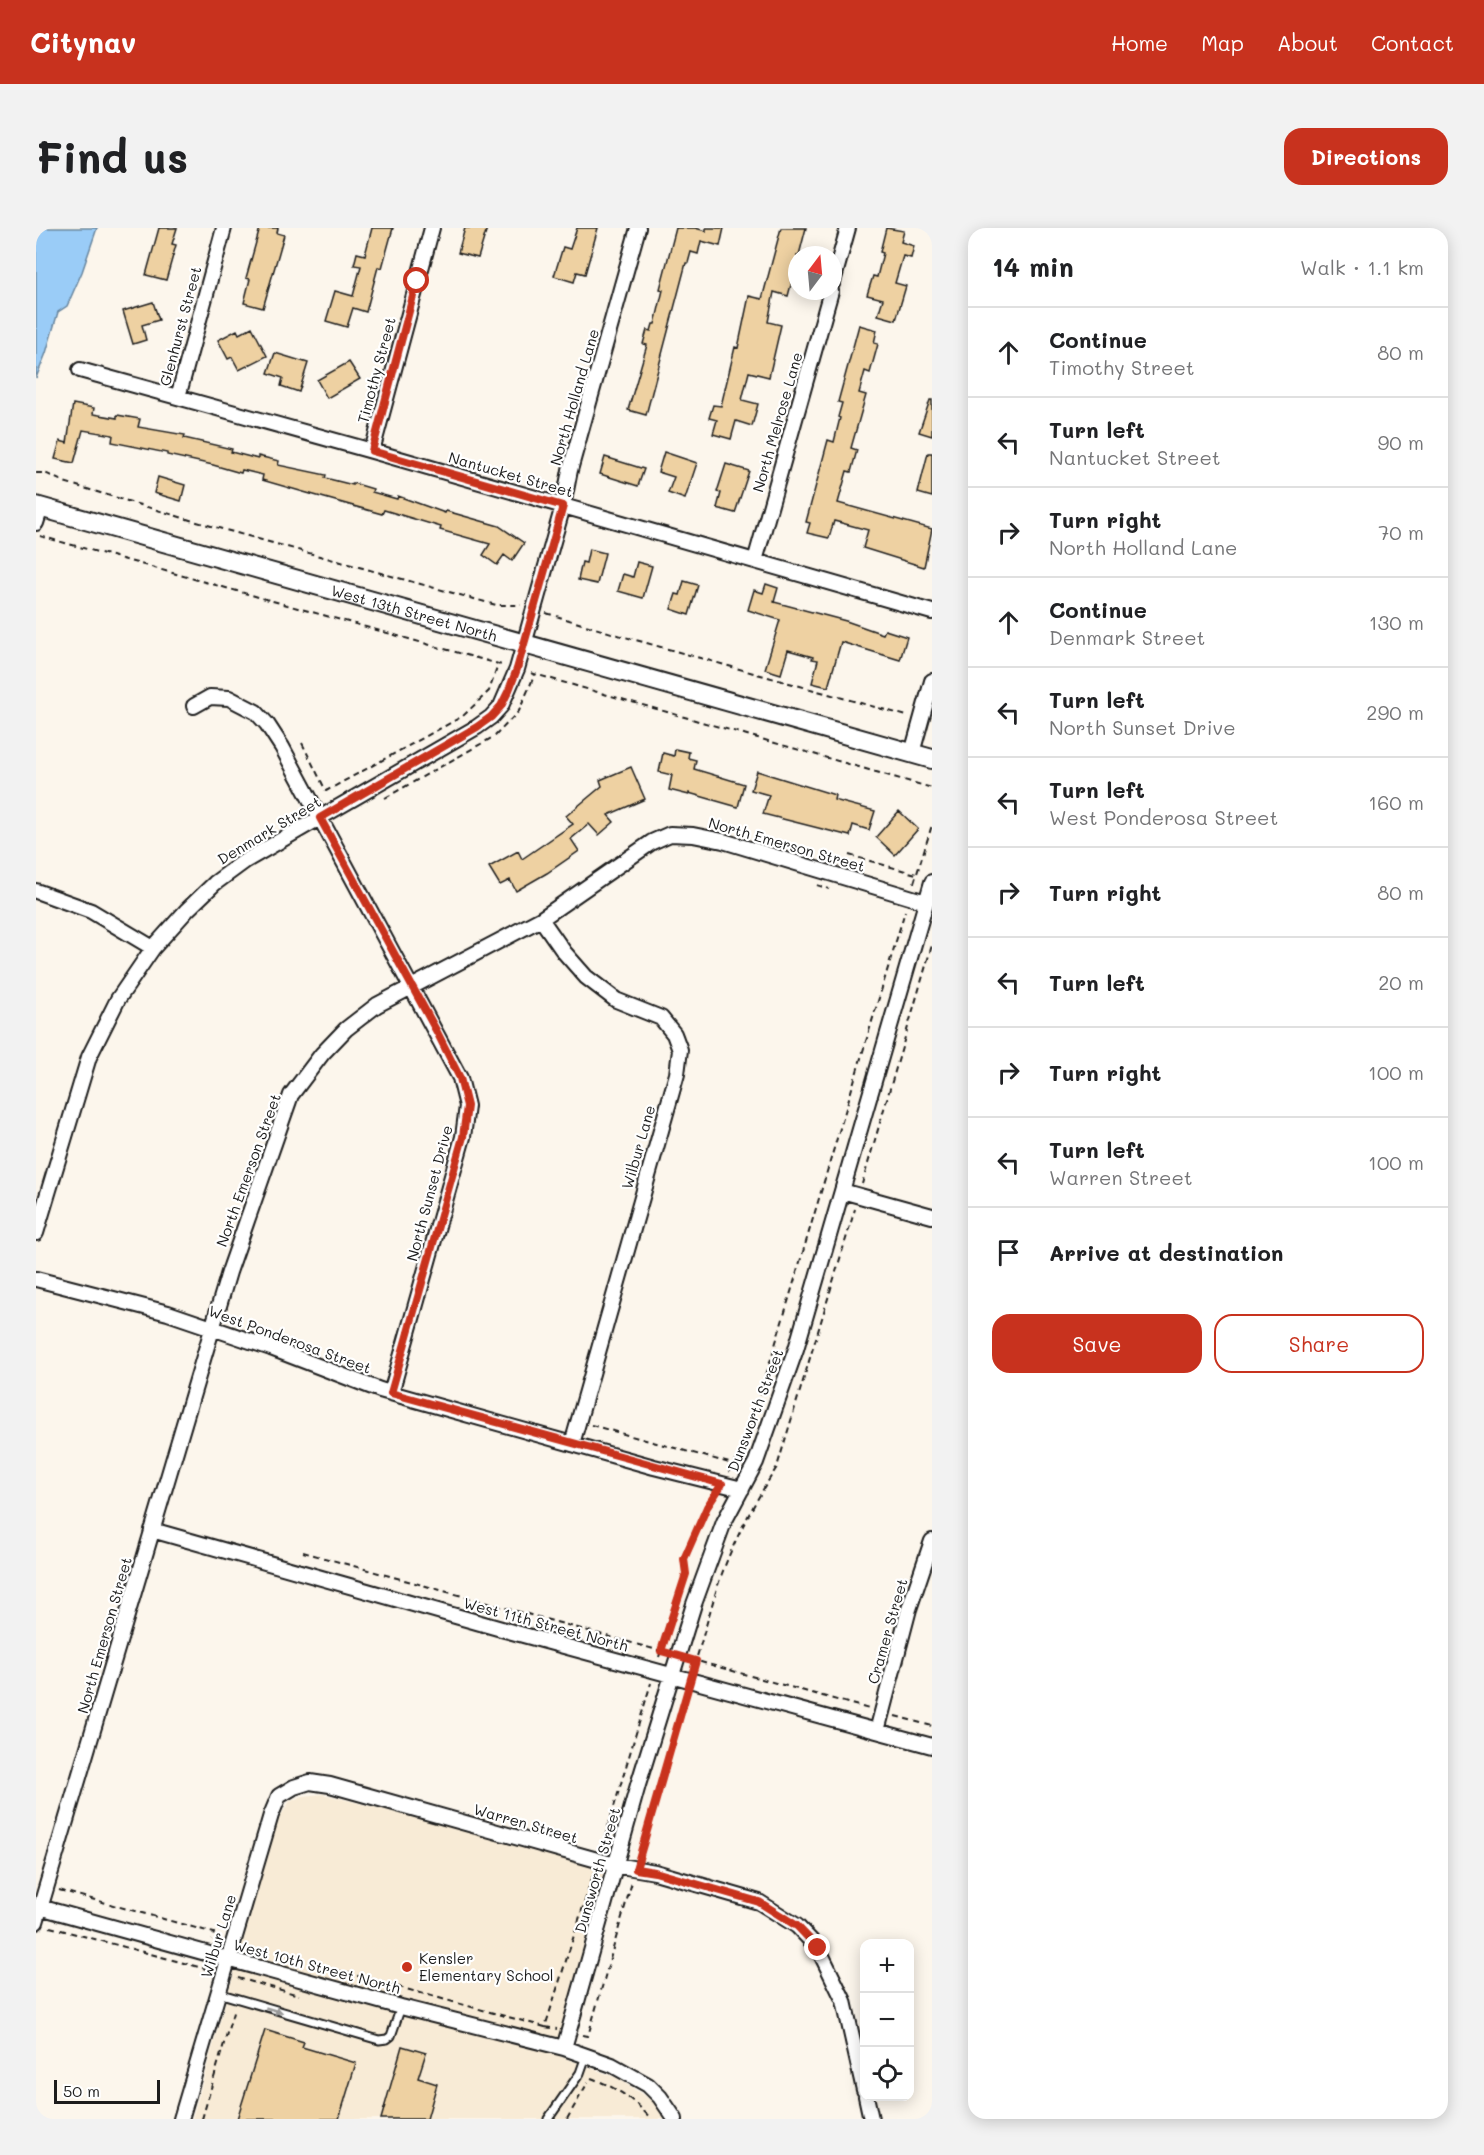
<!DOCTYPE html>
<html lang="en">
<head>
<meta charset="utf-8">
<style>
	:root { --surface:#fff; --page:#f2f2f2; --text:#202124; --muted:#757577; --line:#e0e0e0; --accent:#c8321e }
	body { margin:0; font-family:Mali,sans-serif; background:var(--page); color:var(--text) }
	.controls { position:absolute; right:18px; bottom:18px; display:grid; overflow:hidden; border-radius:12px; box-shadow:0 3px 15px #0003 }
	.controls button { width:54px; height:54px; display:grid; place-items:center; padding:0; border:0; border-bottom:2px solid var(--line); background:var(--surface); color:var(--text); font:30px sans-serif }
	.compass { position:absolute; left:752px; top:18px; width:54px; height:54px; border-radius:50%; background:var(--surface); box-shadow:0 3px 15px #0003; rotate:16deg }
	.scale { position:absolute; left:18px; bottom:15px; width:106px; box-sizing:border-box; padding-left:6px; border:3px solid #1c1c1c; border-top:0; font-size:16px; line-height:21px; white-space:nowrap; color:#1c1c1c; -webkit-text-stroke:4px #fff; paint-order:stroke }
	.stop { position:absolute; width:18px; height:18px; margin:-14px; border:4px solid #c8321e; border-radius:50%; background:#fff }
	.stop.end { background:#c8321e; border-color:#fff; box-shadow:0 2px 6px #0008 }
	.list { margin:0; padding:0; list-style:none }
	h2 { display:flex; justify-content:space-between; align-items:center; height:78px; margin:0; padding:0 24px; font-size:26px }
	h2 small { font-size:20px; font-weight:400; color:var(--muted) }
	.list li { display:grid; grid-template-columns:39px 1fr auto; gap:18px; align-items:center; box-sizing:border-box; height:90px; padding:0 24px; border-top:2px solid var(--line) }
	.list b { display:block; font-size:22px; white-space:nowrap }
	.list p { margin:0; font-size:20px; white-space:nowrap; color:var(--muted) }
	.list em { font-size:20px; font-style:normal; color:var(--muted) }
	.actions { display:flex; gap:12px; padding:18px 24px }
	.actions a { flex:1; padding:14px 0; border:2px solid var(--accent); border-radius:18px; text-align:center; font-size:21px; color:var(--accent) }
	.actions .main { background:var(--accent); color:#fff }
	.icon { flex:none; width:33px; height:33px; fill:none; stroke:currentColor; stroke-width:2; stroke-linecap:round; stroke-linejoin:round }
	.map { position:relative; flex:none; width:896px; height:1891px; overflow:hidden; border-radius:18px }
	header { display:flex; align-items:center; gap:36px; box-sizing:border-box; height:84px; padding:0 30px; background:var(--accent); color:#fff }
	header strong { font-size:28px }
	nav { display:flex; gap:33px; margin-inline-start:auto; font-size:21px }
	.intro { display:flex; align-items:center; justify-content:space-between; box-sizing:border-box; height:144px; padding:0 36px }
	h1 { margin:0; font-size:42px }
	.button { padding:15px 27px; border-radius:18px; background:var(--accent); color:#fff; font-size:21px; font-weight:700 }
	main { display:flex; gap:36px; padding:0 36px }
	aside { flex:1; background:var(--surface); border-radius:18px; box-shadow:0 3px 15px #0003 }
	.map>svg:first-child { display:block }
	.built { fill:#f8ebd6 }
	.water { fill:#9accf7; stroke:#68869f; stroke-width:1.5 }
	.building { fill:#eed1a2; stroke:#1c1c1c; stroke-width:1.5 }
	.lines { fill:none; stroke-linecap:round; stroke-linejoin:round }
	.lane-casing { stroke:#1c1c1c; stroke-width:11 }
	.street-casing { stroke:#1c1c1c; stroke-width:18 }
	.secondary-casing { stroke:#1c1c1c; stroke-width:22 }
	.path { stroke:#1c1c1c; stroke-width:2; stroke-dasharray:6 4.5; stroke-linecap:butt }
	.lane { stroke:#fff; stroke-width:7 }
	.street { stroke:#fff; stroke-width:14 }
	.secondary { stroke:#fff; stroke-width:18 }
	.oneway { fill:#999 }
	.route { stroke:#c8321e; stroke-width:8 }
	.poi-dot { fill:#c8321e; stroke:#fff; stroke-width:2 }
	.labels { text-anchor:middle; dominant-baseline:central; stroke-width:4.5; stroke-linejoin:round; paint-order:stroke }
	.street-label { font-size:15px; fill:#1c1c1c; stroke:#fff }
	.poi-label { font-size:15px; fill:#1c1c1c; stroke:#fff; text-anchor:start }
</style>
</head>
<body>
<header>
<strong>Citynav</strong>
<nav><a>Home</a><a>Map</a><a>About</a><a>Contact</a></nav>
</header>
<div class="intro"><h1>Find us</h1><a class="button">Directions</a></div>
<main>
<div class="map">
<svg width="896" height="1891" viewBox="0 0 896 1891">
	<rect width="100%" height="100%" fill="#fcf6ec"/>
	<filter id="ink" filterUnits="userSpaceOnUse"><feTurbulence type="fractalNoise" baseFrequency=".0167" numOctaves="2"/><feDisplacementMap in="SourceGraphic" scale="12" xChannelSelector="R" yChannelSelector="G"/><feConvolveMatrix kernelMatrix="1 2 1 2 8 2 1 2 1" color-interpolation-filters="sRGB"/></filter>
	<g filter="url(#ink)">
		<path class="built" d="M287,1566l275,71 6,5 -50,184 63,24 37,24 13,17h-475l86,-299 12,-19 13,-5z"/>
		<path class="water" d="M0,0h61l-15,44 -15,34 -9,6 -12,41 -10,25z"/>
		<path class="building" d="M123,0h18l-5,16 4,1 -10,35 -20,-5z
			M224,0h18l-1,5 7,2 -21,73 -19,-5 6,-24 -4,-1z
			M336,0h21l-11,40 -4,-1 -12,45 -13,-4 -6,19 -21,-6 9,-30 18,5 8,-30 -7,-1 3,-12 8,2z
			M429,0h22l-9,30 -20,-5z
			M541,0h21l-13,46 -8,-2 -3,10 -20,-6 9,-29 7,2z
			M640,0h19l11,3v-3h18l-4,18 -19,-5 -3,13 -7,-2 -3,11h-2l-40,152 -18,-5 19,-65 -4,-1 4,-14 4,1 2,-7h2l8,-34 -3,-1z
			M745,0h25l-7,27h-2v7l-9,34 -14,-4 -6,30 13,3 -12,52 -20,-5 -7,28 16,4 -6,22 -16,-5 -5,18 -18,-5 4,-14 -8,-2 4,-13 8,1 14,-59 3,1 11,-52 13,3z
			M850,0l18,3 -3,11 13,4 -3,12 -8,-2 -8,27 11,3 -10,34 -18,-5 5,-16 -16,-4 6,-19 4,1 6,-24 -3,-1z
			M117,74l6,18 -17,5 4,15 -13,4 -10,-33z
			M823,97l18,5 -3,13 4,1 -8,29 -5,-2 -6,22 7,2 -15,53 6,2 -6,22 -4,-1 -9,32 94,26 -8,38 -61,-19 5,-18 -34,-9 -5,17 -22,-5 3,-10 -4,-1 22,-82 6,2 6,-24 -2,-1 4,-14 -4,-1z
			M216,99l15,29 -28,14 -7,-13 -4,2 -10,-19 19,-10 2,4z
			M239,125l33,10 -9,29 -18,-6 2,-8 -15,-5z
			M313,134l11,17 -33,19 -10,-18z
			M894,172h2v36l-13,-4z
			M37,176l21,4 -1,6 24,4v-3l23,4 -2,8 47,8 -1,3 48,11 -1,3 27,7v-3l21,5 -1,4 48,10 -1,3 28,7v-2l20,6 -1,3 25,7 1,-3 47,17 1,-2 53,15 25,17 -12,18 -8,-6 -7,10 -14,-10 7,-11 -50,-14 1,-3 -57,-17 -2,4 -75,-21 -45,-13 1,-5 -21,-5 -1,3 -28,-8 -46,-10v-2l-55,-11 1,-7 -30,-5 -9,33 -19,-4 5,-18 7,2z
			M628,224l33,11 -12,36 -17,-6 6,-16 -16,-5z
			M892,225h4v44l-14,-4z
			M569,229l39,12 -6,17 -38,-12z
			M690,236l23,7 -14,42 -18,-5 4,-15 -4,-1z
			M122,249l27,8 -4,16 -27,-8z
			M553,321l16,4 -8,31 -19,-4 4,-18 4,1z
			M601,334l15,4 -9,32 -25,-7 5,-17 10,3z
			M648,353l14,4 -9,30 -18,-6 5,-15 4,1z
			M730,356l12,4 -4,14 72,19 37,13 2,-4 22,7 -7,23 -59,-18 -13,45 -16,-4 6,-23 -6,-1 1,-2 -25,-7 -7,24 -16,-5 15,-49 -32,-10 6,-20 9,3z
			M639,521l14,3 -1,6 8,2 -2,9 50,15 -6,23 -49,-14v2l-20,-5 3,-15 -13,-3 4,-19 11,3z
			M595,539l14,32 -37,16 6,7 -15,13 -10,-11 -18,15 8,12 -32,22 -31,18 -6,-11 -10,5 -11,-18 29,-16 4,8 51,-35 -7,-8 36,-30 -2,-6z
			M721,543l78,24 -1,5 41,11 -6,19 -16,-5 -3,11 -87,-22 6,-19 -18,-5z
			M863,583l19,18 -23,26 -19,-18z
			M229,1802l39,12 -2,5 54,16 -17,56h-102z
			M366,1818l24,7 -8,25 19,6 -10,35h-46z"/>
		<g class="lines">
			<defs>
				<path id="lane" d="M182,1765l161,47 8,-1 4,-3 10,-29
					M512,1891l32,-46 6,-17"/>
				<path id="street" d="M797,54l15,-54
					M44,142l292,81 560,161
					M142,169l46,-169
					M336,223l60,-223
					M0,295l5,-16
					M719,333l76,-270
					M158,478l16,-9 19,1 27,14 11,12 15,23 178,331 7,28 -4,31 -72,256
					M876,525l20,-72
					M0,663l55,20 62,37
					M505,691l23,33 22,25 30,23 45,18 13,16 6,16 -3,24 -105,370
					M806,963l90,25
					M0,1005l53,-176 29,-58 35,-51 34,-38 28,-27 30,-22 232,-134 14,-10 10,-11 16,-37 46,-163 7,-36 68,-242
					M0,1051l132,34 103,35 109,42 274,77 88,22
					M116,1302l353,100 427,116
					M841,1503l32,-122 23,-68
					M0,1678l365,101 163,41 48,17 36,20 12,12 15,22
					M0,1694l193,-650 62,-177 31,-41 24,-25 31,-24 164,-86 111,-77 18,-8 23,1 30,6 203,61
					M528,1820l74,-263 56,-181 30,-82 32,-60 40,-113 136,-467
					M830,1868l5,23
					M145,1891l90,-304 8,-19 15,-9 16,-5 20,3 285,80 40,7 104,30 38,24 21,22 26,53 20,89"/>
				<g id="secondary">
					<path id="s1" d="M0,278l896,253"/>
				</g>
			</defs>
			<use href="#lane" class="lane-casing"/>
			<use href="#street" class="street-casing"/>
			<use href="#secondary" class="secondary-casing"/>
			<path class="path" d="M0,245h9l19,9 133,40 299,83h25
				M4,308l462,129
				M510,385l72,22 289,81
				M495,445l401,115
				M266,515l24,48 137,-75 26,-25 9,-26
				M349,570l110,-62 24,-25 16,-37
				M813,627l67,19
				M878,655l18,-58
				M781,657l12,4
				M826,956l70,-239
				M555,1197l142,39
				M693,1244l15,-23 161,-538
				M267,1324l358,99
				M623,1429l27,-83 -2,-15 23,-52 6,-10
				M654,1431l179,50
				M658,1438c9,-28 16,-56 25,-84 14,-41 35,-79 58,-115l78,-258
				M859,1488l37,10
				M566,1619l49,-164
				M603,1629l48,-165
				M23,1662l155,43 -2,7
				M14,1699l160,43
				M303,1746l1,-3 205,56 49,-155
				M202,1750l61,17
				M509,1799l12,2
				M547,1807l5,1 44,-154
				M555,1850c24,9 43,21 60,41
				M166,1891l32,-110
				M531,1891l21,-37"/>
			<use href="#lane" class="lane"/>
			<use href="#street" class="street"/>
			<use href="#secondary" class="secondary"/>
		</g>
		<defs><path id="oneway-solid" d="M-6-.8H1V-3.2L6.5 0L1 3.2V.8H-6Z" transform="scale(1.5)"/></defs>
		<use class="oneway" href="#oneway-solid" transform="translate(238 1782) rotate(16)"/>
	</g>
	<g class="lines" filter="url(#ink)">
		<path class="route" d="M381,53l-45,170 191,55 -46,163 -8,21 -8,16 -10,11 -14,10 -157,91 117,214 23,46 7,28 -4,31 -72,256 331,91 -15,23 -23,52 2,15 -25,77 35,10 -60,208 19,3 104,30 38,24 21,22"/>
	</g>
	<circle class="poi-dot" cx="371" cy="1739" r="6"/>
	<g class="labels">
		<g class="street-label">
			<text transform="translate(144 98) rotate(-75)">Glenhurst Street</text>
			<text transform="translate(340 142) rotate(-75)">Timothy Street</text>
			<text transform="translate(538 169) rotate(-74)">North Holland Lane</text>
			<text transform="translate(741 194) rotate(-74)">North Melrose Lane</text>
			<text transform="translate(475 246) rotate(16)">Nantucket Street</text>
			<text stroke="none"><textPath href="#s1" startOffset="393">West 13th Street North</textPath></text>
			<text transform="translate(233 602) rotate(-31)">Denmark Street</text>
			<text transform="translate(751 616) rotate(16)">North Emerson Street</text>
			<text transform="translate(602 919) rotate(-74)">Wilbur Lane</text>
			<text transform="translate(212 942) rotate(-70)">North Emerson Street</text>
			<text transform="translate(393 965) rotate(-75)">North Sunset Drive</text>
			<text transform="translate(254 1111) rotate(20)">West Ponderosa Street</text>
			<text transform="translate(719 1182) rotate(-69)">Dunsworth Street</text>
			<text transform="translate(510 1396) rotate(15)">West 11th Street North</text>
			<text transform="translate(851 1403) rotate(-74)">Cramer Street</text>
			<text transform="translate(68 1407) rotate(-74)">North Emerson Street</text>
			<text transform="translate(490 1595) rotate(16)">Warren Street</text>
			<text transform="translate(561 1642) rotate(-74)">Dunsworth Street</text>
			<text transform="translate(182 1708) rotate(-73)">Wilbur Lane</text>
			<text transform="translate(281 1738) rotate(15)">West 10th Street North</text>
		</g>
		<g class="poi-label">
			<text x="383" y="1730">Kensler<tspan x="383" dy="17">Elementary School</tspan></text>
		</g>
	</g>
</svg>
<div class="controls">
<button>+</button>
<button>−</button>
<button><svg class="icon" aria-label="locate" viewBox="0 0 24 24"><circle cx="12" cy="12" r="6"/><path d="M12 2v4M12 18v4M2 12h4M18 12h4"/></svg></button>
</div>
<svg class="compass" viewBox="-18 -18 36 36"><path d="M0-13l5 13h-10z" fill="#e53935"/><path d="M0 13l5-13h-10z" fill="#757577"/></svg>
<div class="scale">50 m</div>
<div class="stop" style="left:381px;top:53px"></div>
<div class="stop end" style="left:782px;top:1720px"></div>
</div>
<aside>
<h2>14 min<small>Walk · 1.1 km</small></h2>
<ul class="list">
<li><svg class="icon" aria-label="ahead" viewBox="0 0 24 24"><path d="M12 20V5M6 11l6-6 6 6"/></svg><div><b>Continue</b><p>Timothy Street</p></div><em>80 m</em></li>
<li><svg class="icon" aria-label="left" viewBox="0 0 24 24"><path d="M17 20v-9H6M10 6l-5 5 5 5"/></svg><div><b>Turn left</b><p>Nantucket Street</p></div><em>90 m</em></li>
<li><svg class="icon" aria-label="right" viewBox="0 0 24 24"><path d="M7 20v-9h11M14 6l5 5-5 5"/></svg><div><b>Turn right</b><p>North Holland Lane</p></div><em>70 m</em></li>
<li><svg class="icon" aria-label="ahead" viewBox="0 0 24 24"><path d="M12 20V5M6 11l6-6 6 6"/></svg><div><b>Continue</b><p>Denmark Street</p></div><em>130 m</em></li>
<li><svg class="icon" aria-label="left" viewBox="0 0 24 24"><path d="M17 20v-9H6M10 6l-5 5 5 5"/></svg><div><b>Turn left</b><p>North Sunset Drive</p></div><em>290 m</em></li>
<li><svg class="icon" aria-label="left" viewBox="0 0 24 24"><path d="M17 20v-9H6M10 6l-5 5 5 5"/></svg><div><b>Turn left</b><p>West Ponderosa Street</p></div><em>160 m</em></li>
<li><svg class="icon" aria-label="right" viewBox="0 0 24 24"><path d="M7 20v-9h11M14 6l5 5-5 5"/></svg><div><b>Turn right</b></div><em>80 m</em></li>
<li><svg class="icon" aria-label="left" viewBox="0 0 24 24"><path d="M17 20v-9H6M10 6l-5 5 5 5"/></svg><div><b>Turn left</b></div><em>20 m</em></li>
<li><svg class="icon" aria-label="right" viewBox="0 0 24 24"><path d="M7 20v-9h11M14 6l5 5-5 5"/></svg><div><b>Turn right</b></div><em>100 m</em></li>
<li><svg class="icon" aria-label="left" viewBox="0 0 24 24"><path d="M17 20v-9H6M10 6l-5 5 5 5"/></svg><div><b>Turn left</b><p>Warren Street</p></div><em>100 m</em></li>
<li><svg class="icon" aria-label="arrive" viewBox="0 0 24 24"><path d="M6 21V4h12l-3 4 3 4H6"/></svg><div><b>Arrive at destination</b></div></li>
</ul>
<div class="actions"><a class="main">Save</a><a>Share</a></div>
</aside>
</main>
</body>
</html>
